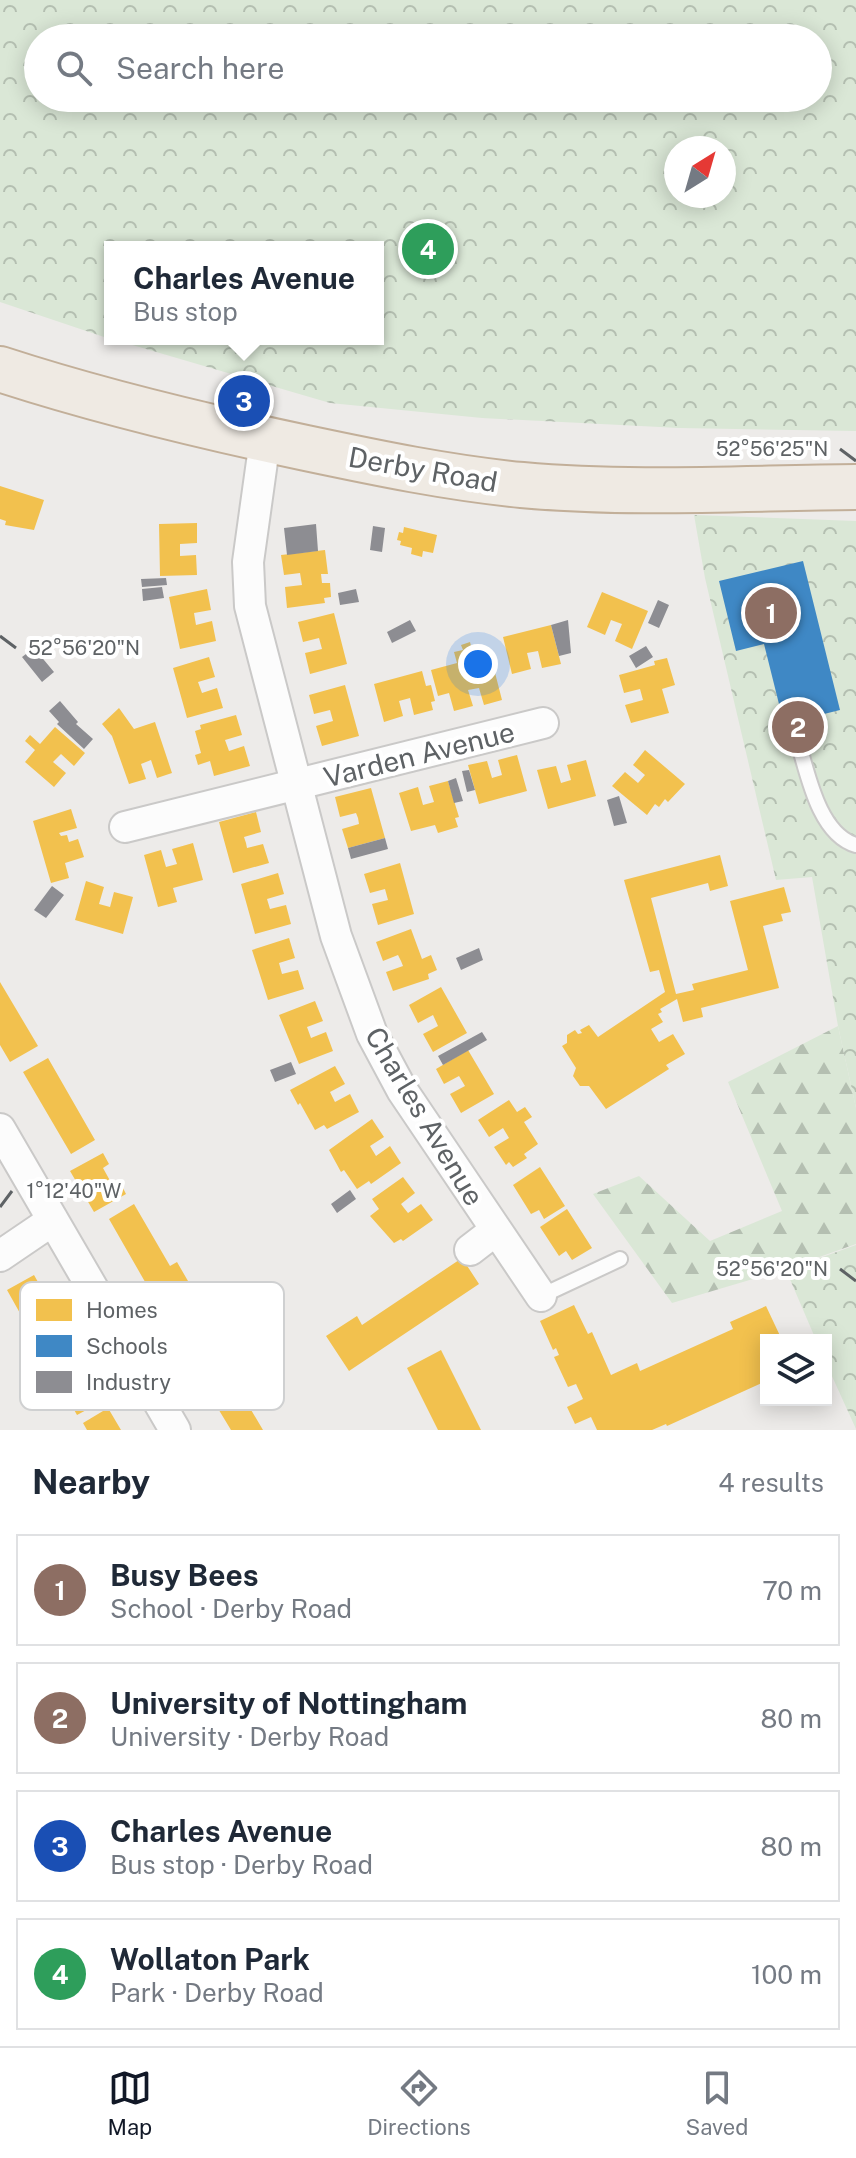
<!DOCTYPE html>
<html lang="en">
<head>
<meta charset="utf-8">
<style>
	:root { --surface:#fff; --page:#f2f2f3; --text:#1f2937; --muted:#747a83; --line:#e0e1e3; --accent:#111827 }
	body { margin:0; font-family:"Public Sans",sans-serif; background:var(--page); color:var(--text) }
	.controls { position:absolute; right:24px; bottom:24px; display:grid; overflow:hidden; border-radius:0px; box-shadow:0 4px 20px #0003 }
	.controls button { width:72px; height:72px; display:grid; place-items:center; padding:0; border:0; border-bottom:2px solid var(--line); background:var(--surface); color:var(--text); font:40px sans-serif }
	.compass { position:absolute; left:664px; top:136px; width:72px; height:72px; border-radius:50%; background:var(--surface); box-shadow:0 4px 20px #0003; rotate:37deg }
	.you { position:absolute; left:478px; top:664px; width:28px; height:28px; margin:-20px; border:6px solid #fff; border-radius:50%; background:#1a73e8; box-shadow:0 0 0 12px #1a73e833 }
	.badge { display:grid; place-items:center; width:52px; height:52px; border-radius:50%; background:var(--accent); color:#fff; font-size:26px; font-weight:700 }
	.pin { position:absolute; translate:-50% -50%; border:4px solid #fff; box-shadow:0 2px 8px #0006 }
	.popup { position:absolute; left:104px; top:241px; width:280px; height:104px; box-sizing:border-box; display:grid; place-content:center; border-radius:0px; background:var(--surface); filter:drop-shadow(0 2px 6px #0005); font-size:26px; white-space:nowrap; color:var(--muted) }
	.popup b { font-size:30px; color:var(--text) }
	.popup::after { content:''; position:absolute; left:50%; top:100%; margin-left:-16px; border:16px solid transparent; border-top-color:var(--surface) }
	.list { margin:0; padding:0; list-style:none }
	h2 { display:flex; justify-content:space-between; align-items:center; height:104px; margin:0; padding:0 32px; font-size:34px }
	h2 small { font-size:26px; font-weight:400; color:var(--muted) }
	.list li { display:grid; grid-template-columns:52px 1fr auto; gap:24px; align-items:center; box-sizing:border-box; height:112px; margin:0 16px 16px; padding:0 16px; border:2px solid var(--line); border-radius:0px }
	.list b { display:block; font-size:30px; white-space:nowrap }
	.list p { margin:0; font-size:26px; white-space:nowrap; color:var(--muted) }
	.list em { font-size:26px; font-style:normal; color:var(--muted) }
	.icon { flex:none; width:44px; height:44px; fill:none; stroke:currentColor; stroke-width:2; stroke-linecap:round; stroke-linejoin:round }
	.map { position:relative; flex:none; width:856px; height:1430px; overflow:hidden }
	.search { position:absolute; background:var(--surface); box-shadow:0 4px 20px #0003; left:24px; right:24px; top:24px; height:88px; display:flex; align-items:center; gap:20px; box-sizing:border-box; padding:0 28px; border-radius:44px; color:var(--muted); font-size:30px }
	.sheet { height:616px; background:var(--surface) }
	nav { display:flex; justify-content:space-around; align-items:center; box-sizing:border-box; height:112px; border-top:2px solid var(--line); background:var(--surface); font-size:22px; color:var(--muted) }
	nav a { display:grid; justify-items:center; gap:4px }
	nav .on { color:var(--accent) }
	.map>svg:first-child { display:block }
	.forest { fill:url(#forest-firs) }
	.park { fill:url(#park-crowns); fill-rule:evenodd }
	.homes { fill:#f2c14e }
	.schools { fill:#3f88c5 }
	.industry { fill:#8d8d92 }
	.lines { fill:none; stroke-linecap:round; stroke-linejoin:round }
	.lane-casing { stroke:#cac9c8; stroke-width:18 }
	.street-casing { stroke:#cac9c8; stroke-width:34 }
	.highway-casing { stroke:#c2af99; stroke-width:48 }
	.lane { stroke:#fcfcfc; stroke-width:14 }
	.street { stroke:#fcfcfc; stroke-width:30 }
	.highway { stroke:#efeae3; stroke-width:44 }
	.ticks { fill:none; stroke:#5e6265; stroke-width:3 }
	.labels { text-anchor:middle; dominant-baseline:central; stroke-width:8; stroke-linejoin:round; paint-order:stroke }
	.street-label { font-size:28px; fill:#5e6265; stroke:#fff }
	.key { fill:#fff; stroke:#cfd0d1; stroke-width:2 }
	.key-label { font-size:22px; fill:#5e6265 }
	.ticks-label { font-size:20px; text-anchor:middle; fill:#5e6265; stroke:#fff; stroke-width:8; stroke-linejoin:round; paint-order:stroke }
</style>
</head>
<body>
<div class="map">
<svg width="856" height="1430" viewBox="0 0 856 1430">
	<defs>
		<pattern id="forest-firs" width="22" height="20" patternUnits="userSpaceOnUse" patternTransform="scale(2)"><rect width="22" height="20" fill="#dae7d6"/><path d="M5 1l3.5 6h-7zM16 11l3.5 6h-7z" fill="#b4bfb1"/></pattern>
		<pattern id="park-crowns" width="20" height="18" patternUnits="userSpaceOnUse" patternTransform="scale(2)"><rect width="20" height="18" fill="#dae7d6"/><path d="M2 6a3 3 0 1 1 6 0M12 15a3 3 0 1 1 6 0" fill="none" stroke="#b4bfb1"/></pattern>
	</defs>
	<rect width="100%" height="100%" fill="#edebe9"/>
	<path class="forest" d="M838,1026l18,82v136l-76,27 -108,32 -79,-109 46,-18 71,65 72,-30 -54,-129z"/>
	<path class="park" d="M0,0h856v431l-177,-3 -197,-10 -152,-15 -218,-64h266v-92h-268v92l-110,-37zM38,38h780v60h-780zM676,148h48v48h-48z
		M694,515l162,6v587l-18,-82 -26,-149 -36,3 -71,-302z
		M856,1245v184l-30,-66v-23h-10l-30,-70z"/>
	<path class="homes" d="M0,486l44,14 -10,30 -29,-5 1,-4 -6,-2z
		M197,523v20l-17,1v12l16,-1 1,20 -37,1 -1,-52z
		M404,527l33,8 -4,18 -10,-2 -1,6 -11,-3 1,-6 -12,-3 1,-4 -4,-1 2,-8 4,1z
		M325,550l3,24h-7l1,9h8l1,14 -7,1 1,5 -38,5 -2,-21 17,-2 -2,-12 -16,2 -3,-20z
		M207,589l4,21 -17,3 2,12 16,-4 4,20 -36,8 -11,-52z
		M602,592l46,19 -16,38 -17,-8 7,-17 -11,-4 -6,15 -18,-8z
		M334,613l13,51 -37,10 -5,-21 17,-4 -3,-11 -16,4 -5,-20z
		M551,625l10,39 -19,4 -4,-17 -11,2 4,16 -19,5 -9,-37z
		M470,642l6,23 16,-4 10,39 -18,5 -5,-17 -11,2 5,16 -19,5 -5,-18 -11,3 -7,-26 26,-7 -3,-11 9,-2 -2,-5z
		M209,657l6,20 -17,5 4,11 15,-5 6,20 -36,10 -14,-50z
		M667,658l8,27 -13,4 7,24 -38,10 -6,-18 18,-5 -3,-11 -16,4 -5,-18 36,-10 -1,-4z
		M422,671l4,15 5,-1 4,16 -4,1 2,8 -19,5 -4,-17 -11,3 4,15 -19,6 -10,-38z
		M345,685l14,51 -37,10 -6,-20 17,-5 -3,-11 -16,4 -5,-19z
		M119,708l15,21 21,-7 17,51 -15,5 -6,-18 -10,4 5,15 -17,5 -17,-48 -10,-12z
		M236,715l6,20 -17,5 4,11 15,-5 6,20 -36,10 -4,-15 -12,4 -3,-10 6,-2 -6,-22 6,-2 -1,-4z
		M55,727l30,26 -11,13 -13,-12 -8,8 13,11 -12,14 -29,-25 10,-12 -10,-9 5,-6 10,9z
		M645,750l40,34 -17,18 -3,-3 -6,8 -4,-3 -8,11 -35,-29 13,-14 13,11 7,-8 -12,-10z
		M517,755l10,36 -48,13 -11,-39 19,-4 5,17 10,-3 -4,-15z
		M586,760l10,36 -48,13 -11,-39 19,-4 5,17 10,-3 -4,-15z
		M448,781l11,36 -4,1 3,9 -20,6 -3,-8 -24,6 -12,-38 19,-6 5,18 11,-3 -5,-16z
		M371,788l14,50 -37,10 -6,-19 17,-5 -1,-6 -2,-5 -16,4 -5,-20z
		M71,809l6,19 -18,5 2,3 6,-1 2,7 9,-3 6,18 -19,6 4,15 -18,5 -18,-62z
		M256,812l5,20 -17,5 2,6 1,5 16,-4 6,19 -36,10 -14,-51z
		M193,843l10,37 -30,8 4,14 -19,5 -14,-52 17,-5 5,17 11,-3 -5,-15z
		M720,855l8,31 -18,5 -2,-8 -57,15 25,96 18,-4 -2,-6 56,-14 -18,-69 54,-14 7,25 -10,2 2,7 -20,5 16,62 -78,20 2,9 -20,5 -6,-23 -17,10 2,3 -4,2 5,8 -12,7 8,13 14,-8 12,20 -19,11 3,4 -63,40 -17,-23h-9l-7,-10 3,-8 -14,-22 5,-3v-8l8,-5 3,4 4,-1 -2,-3 9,-5 9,12 67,-45 -6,-22 -9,2 -26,-92z
		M400,863l14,51 -36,11 -6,-21 16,-4 -3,-11 -15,4 -6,-19z
		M278,873l6,21 -17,5 3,10 16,-4 5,19 -36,10 -14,-50z
		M86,881l18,6 -5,17 11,3 4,-15 19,5 -10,37 -48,-14z
		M411,929l11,30 9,-4 6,15 -9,4 1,5 -36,12 -7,-19 17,-6 -2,-5 -3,-6 -15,6 -7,-19z
		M289,938l6,20 -16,5 3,11 16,-4 6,19 -36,11 -16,-50z
		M0,982l38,64 -28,16 -10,-17z
		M441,987l26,46 -34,19 -10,-18 15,-8 -5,-11 -15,8 -9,-18z
		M315,1001l8,20 -16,6 4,11 15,-6 7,19 -34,13 -20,-49z
		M468,1050l26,44 -33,19 -11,-19 15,-8 -6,-10 -15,8 -8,-15z
		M48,1058l47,82 -24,14 -48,-82z
		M335,1066l10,18 -15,8 5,10 15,-8 9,18 -32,17 -3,-4 -9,5 -15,-27 -2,2 -8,-15z
		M509,1100l8,12 8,-5 7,10 -8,5 14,22 -14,10 3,4 -14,9 -4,-5 -3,3 -12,-18 15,-9 -6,-10 -14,9 -11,-17z
		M372,1119l12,18 -14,9 6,10 14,-10 11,17 -30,21 -2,-3 -12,8 -13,-19 -3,2 -12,-22z
		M103,1153l6,11 -6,4 10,18 7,-4 6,12 -32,18 -24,-41z
		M540,1167l25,39 -21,13 -5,-9 -8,4 -18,-29z
		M403,1177l12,16 -14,11 3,4 4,5 13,-9 12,16 -30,21 -2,-2 -7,4 -24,-27 9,-7 -7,-10z
		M134,1204l36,62 7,-4 11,19 -32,20 -47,-82z
		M567,1209l25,39 -20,12 -6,-9 -7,5 -19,-29z
		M462,1258l17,26 -130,87 -23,-35 31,-20 5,9z
		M34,1275l71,125 -28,15 -70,-125z
		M186,1302l39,72 -26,14 -13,-23 6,-3 -13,-23 -6,3 -14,-25z
		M574,1305l14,29 4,-2 19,43 26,-12 3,8 93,-42 -3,-7 36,-16 16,34h-16v41l-99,45 -1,-2 -14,6h-55l-6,-13 -16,7 -8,-17 16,-8 -7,-15 -8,3 -14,-30 5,-2 -3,-7 -3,2 -13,-29z
		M441,1350l40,80h-43l-31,-62z
		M235,1383l12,20 16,27h-32l-20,-33z
		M108,1408l13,22h-34l-4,-7z"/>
	<path class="schools" d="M803,561l37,149 -56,14 -20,-80 -28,7 -17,-70z"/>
	<path class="industry" d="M316,524l2,27 -31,4 -3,-27z
		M373,526l12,2 -3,24 -12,-2z
		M166,578l1,7 -25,2 -1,-8z
		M162,587l2,11 -21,3 -1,-12z
		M356,589l3,13 -19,3 -2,-12z
		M658,600l11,5 -10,23 -11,-5z
		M410,620l6,11 -24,12 -5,-11z
		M568,620l3,33 -12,3 -8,-31z
		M646,646l7,11 -17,11 -7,-12z
		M34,648l20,24 -12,10 -20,-25z
		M60,701l18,21 -2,2 17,15 -9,10 -27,-25 2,-2 -10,-11z
		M469,770l6,20 -8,2 -5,-21z
		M456,778l7,23 -9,2 -6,-22z
		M619,796l8,27 -13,3 -7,-26z
		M385,838l3,11 -37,10 -3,-11z
		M52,886l12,9 -18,23 -12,-8z
		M479,948l4,12 -22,10 -5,-12z
		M482,1032l5,8 -44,25 -5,-9z
		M291,1062l5,12 -21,8 -5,-12z
		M350,1190l6,9 -19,14 -6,-9z"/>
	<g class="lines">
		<defs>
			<path id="lane" d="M797,738c10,33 21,96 59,107
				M541,1296l79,-37"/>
			<path id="street" d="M265,440l-17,122 2,44 86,330 36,98 30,56 139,206
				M125,827l418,-104
				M0,1129l175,301
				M470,1250l26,-20
				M0,1256l53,-36"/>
			<path id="highway" d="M0,369c101,33 202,57 306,79 71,15 143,30 216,37 111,10 223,3 334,2"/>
		</defs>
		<use href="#lane" class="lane-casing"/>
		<use href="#street" class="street-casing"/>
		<use href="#highway" class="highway-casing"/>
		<use href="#lane" class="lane"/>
		<use href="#street" class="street"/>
		<use href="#highway" class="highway"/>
	</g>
	<path class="ticks" d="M840,449l16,12M0,636l16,12M0,1207l12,-16M840,1269l16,12"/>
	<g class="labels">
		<g class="street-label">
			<text transform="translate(423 469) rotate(10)">Derby Road</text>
			<text transform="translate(419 754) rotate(-14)">Varden Avenue</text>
			<text transform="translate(425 1116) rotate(59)">Charles Avenue</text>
		</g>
	</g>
	<rect x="20" y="1282" width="264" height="128" rx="12" class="key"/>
	<rect x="36" y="1299" width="36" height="22" fill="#f2c14e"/>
	<rect x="36" y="1335" width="36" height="22" fill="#3f88c5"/>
	<rect x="36" y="1371" width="36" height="22" fill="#8d8d92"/>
	<g class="key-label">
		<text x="86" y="1318">Homes</text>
		<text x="86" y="1354">Schools</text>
		<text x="86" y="1390">Industry</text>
	</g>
	<g class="ticks-label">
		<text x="772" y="456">52°56'25"N</text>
		<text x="84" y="655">52°56'20"N</text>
		<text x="74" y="1198">1°12'40"W</text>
		<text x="772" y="1276">52°56'20"N</text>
	</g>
</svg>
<div class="controls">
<button><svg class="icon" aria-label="layers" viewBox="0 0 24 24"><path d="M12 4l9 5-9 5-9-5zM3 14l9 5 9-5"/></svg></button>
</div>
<svg class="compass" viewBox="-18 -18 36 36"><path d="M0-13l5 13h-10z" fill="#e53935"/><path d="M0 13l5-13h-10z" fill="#747a83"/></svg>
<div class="you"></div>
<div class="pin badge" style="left:771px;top:613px;background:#8d6e63">1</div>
<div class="pin badge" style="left:798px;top:727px;background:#8d6e63">2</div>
<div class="pin badge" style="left:244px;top:401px;background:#1a4fb4">3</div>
<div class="popup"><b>Charles Avenue</b>Bus stop</div>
<div class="pin badge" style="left:428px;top:249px;background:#2e9e5b">4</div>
<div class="search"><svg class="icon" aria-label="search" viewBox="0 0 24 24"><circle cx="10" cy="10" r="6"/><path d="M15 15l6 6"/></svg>Search here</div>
</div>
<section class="sheet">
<h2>Nearby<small>4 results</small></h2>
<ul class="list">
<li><span class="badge" style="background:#8d6e63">1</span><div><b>Busy Bees</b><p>School · Derby Road</p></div><em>70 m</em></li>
<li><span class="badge" style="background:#8d6e63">2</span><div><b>University of Nottingham</b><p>University · Derby Road</p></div><em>80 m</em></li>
<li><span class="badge" style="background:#1a4fb4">3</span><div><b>Charles Avenue</b><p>Bus stop · Derby Road</p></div><em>80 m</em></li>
<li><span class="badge" style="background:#2e9e5b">4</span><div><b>Wollaton Park</b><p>Park · Derby Road</p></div><em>100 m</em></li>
</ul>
</section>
<nav>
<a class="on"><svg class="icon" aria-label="map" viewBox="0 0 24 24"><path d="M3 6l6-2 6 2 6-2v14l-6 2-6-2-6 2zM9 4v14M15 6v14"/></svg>Map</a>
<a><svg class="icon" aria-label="directions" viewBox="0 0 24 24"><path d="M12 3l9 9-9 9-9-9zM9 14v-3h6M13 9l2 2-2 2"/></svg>Directions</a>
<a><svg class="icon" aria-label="saved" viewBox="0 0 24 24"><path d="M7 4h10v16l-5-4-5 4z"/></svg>Saved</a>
</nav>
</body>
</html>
